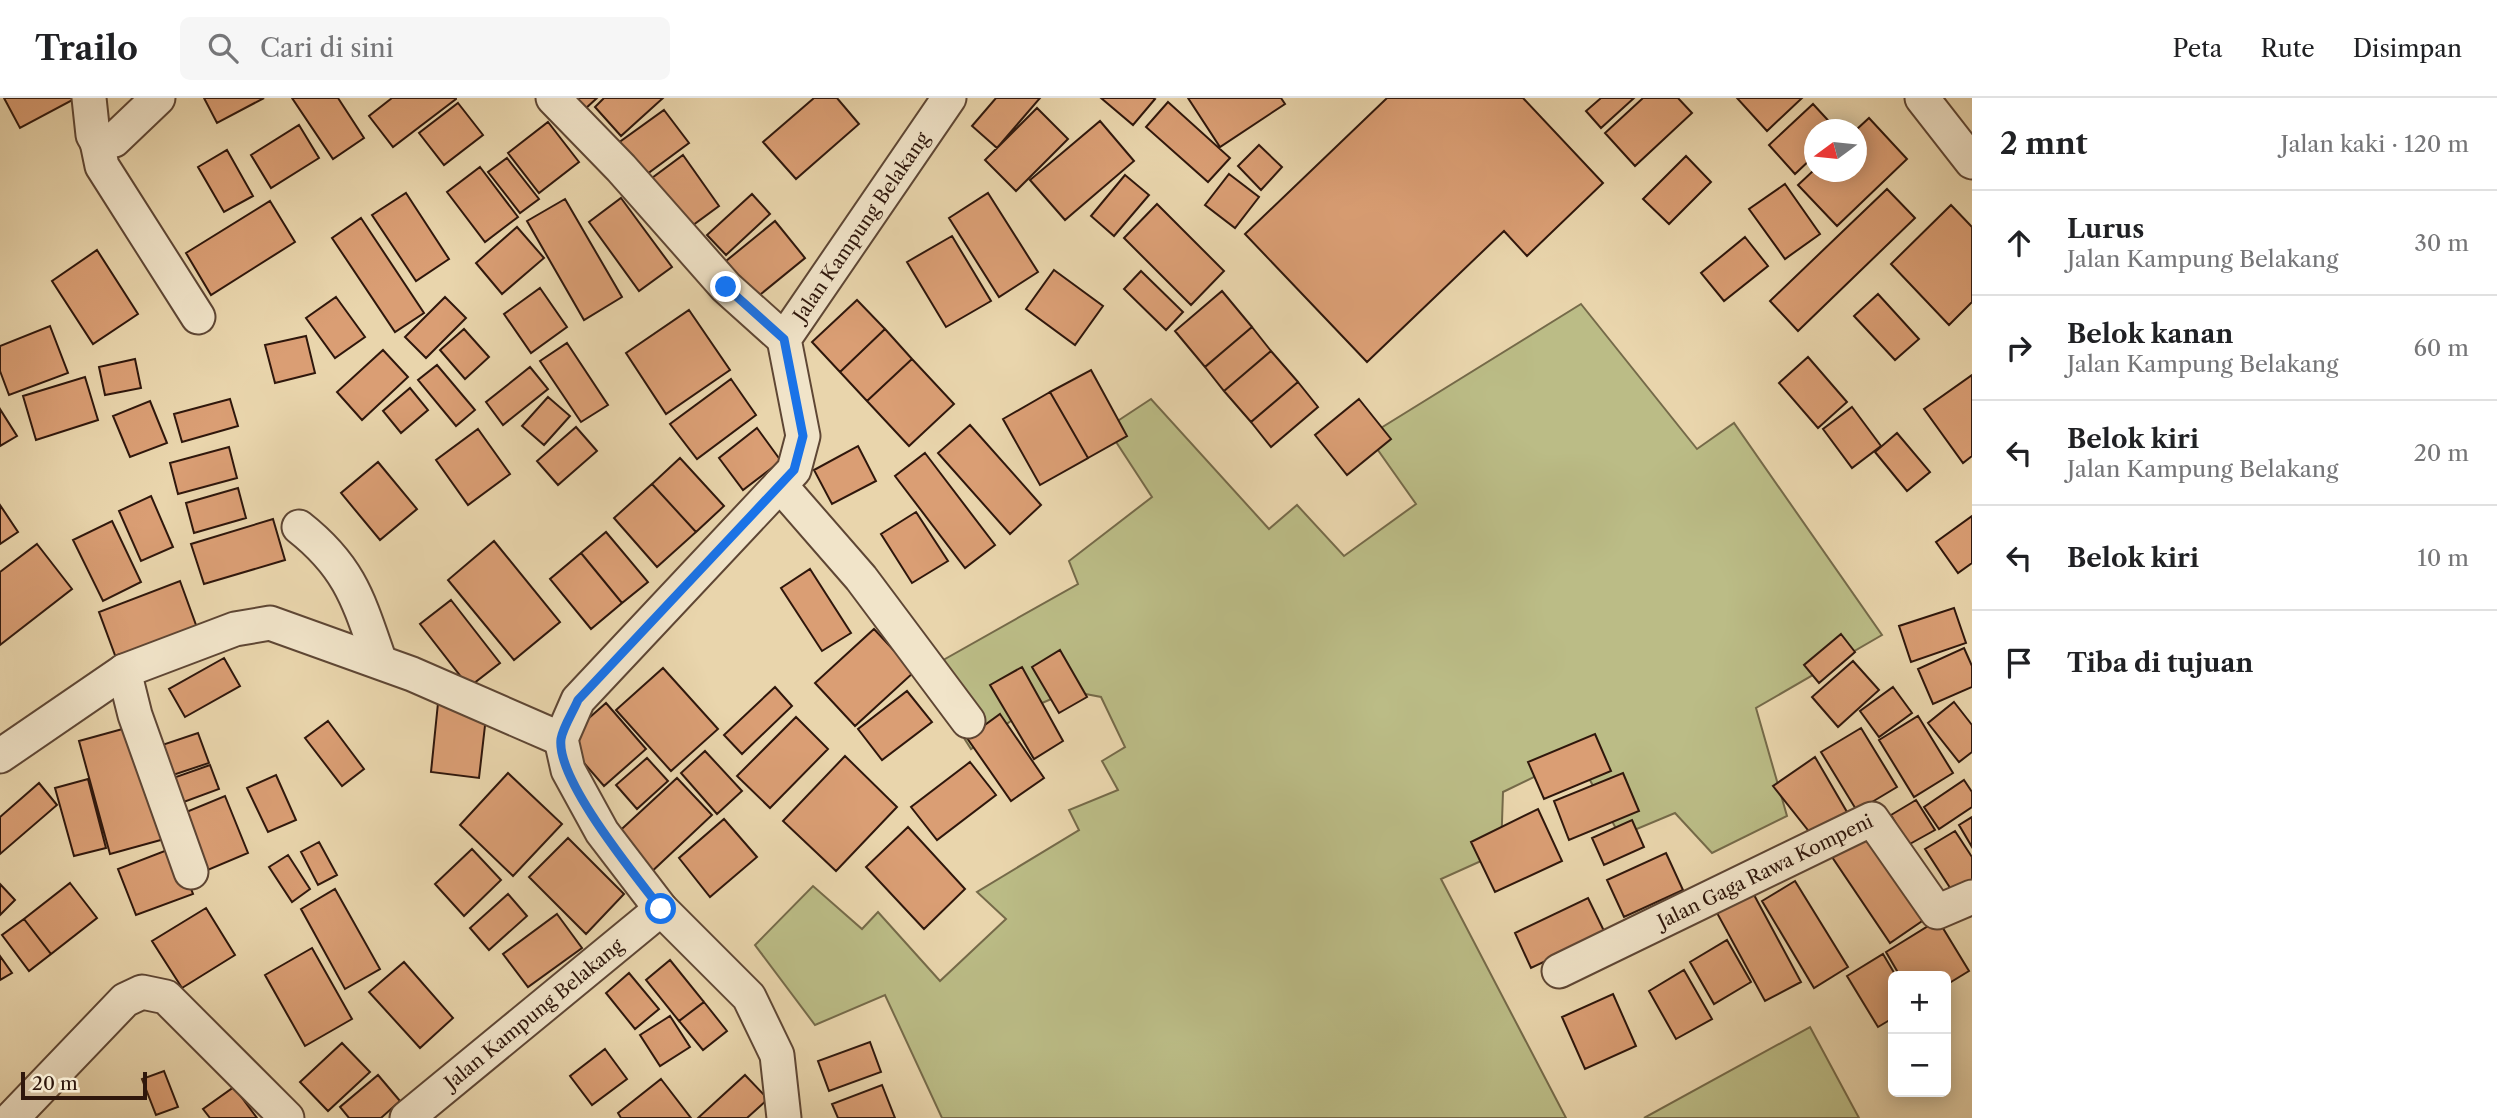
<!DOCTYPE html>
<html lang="id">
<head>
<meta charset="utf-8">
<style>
	:root { --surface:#fff; --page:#f6f6f6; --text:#202124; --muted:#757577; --line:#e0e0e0 }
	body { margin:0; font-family:"Libre Caslon Text",serif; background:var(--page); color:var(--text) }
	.controls { position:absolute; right:21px; bottom:21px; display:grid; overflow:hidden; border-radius:10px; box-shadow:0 4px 18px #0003 }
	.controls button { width:63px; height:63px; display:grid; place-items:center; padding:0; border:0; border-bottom:2px solid var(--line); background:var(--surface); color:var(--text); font:35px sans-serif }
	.compass { position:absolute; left:1804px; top:21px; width:63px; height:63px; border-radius:50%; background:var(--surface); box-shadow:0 4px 18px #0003; rotate:255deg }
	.scale { position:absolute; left:21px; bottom:18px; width:126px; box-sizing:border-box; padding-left:7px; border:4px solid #2f170c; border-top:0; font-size:19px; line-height:24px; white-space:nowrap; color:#2f170c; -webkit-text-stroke:5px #f1e4c9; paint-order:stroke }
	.stop { position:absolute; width:21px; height:21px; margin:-16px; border:5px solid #1a73e8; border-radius:50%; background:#fff }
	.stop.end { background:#1a73e8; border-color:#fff; box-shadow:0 2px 7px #0008 }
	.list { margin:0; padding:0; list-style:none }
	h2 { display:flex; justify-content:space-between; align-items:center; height:91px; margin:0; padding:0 28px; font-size:30px }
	h2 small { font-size:23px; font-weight:400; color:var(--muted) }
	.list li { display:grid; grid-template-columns:46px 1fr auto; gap:21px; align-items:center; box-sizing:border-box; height:105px; padding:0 28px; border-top:2px solid var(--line) }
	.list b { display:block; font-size:26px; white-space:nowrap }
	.list p { margin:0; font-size:23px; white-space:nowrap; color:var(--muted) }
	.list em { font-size:23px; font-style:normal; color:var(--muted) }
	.icon { flex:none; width:38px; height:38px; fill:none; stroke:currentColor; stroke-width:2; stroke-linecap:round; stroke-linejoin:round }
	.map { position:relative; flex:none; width:1972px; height:1020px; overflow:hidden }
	header { display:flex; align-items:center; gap:42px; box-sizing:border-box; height:98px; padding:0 35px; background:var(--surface); border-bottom:2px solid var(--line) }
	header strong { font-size:33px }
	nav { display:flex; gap:38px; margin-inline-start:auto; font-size:24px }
	.search { width:490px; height:63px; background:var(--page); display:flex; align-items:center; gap:18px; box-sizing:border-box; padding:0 24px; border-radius:10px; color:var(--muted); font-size:26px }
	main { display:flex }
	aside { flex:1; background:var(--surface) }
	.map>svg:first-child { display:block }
	.green { fill:#bbbc86; stroke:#756a49; stroke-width:2 }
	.building { fill:#da9e74; stroke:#2f170c; stroke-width:2 }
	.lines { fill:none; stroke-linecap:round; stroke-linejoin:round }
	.minor-casing { stroke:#5e4634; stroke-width:37 }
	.minor { stroke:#f1e4c9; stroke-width:33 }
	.route { stroke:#1a73e8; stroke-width:9 }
	.labels { text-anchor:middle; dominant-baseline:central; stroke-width:5; stroke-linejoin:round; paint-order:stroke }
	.street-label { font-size:19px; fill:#2f170c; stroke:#f1e4c9 }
</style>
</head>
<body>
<header>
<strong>Trailo</strong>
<div class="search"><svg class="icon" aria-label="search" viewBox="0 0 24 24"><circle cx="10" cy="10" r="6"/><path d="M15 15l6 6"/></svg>Cari di sini</div>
<nav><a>Peta</a><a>Rute</a><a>Disimpan</a></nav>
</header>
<main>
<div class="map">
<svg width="1972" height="1020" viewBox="0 0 1972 1020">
	<rect width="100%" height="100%" fill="#e9d5ac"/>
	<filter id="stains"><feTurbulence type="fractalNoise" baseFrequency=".00286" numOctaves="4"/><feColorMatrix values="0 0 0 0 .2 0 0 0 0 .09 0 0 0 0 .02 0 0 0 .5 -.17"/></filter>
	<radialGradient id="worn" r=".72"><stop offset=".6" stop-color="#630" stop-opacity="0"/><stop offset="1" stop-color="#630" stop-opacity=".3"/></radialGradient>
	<path class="green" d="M1581,206l116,145 37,-26 148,212 -126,73 31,108 -75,37 -37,-40 -55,23 -43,-80 -74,36 -2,60 -60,27 125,239h-624l-57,-123 -70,30 -60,-80 58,-59 49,43 16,-17 62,69 66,-62 -29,-27 102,-62 -10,-20 49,-20 -16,-29 23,-14 -24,-50 -31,-6 -42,18 -57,40 -49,-77 156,-88 -9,-23 83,-64 -45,-69 44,-29 118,130 28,-24 47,51 72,-52 -48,-68z
		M1810,929l49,91h-215z"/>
	<path class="building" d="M4,0h72l-56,30z
		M204,0h60l-47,25z
		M292,0h46l26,40 -31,21z
		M392,0h64v1l-63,48 -24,-31z
		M575,0h22l-12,11z
		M604,0h59l-42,38 -26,-29z
		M814,0h23l22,26 -63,55 -33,-37z
		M996,0h44l-43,50 -25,-22z
		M1101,0h52l2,1 -22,26z
		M1188,0h93l4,6 -65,43z
		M1387,0h136l80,85 -76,73 -23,-25 -137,131 -122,-128z
		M1601,0h33l-33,30 -15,-17z
		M1643,0h35l14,15 -57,53 -30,-33z
		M1737,0h65l-35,33z
		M1168,4l62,56 -22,24 -62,-55z
		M458,5l25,32 -39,30 -25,-32z
		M1813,6l24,26h-23v26l-19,18 -26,-29z
		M1037,10l31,31 -52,52 -31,-31z
		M664,12l25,33 -50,37 -25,-34z
		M1869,20l38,41 -70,67 -39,-41 16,-15 42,2v-42z
		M1100,23l34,40 -69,59 -35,-40z
		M548,24l31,40 -40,31 -31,-40z
		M299,27l20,33 -48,30 -20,-33z
		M1259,47l23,22 -21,23 -23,-24z
		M227,52l26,46 -29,16 -26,-45z
		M683,57l36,51 -30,22 -37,-50z
		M1686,58l25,26 -42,42 -26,-25z
		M507,60l32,41 -19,14 -32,-41z
		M480,69l38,50 -33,25 -38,-50z
		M1229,76l30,23 -24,31 -30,-23z
		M1125,77l24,20 -35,41 -23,-20z
		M1785,86l35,50 -35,25 -36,-50z
		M1887,91l28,29 -117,113 -28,-30z
		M406,95l43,66 -33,22 -44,-66z
		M988,95l50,79 -39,25 -50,-79z
		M752,96l18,20 -44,41 -19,-20z
		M621,100l51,69 -33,24 -50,-69z
		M565,101l57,98 -38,23 -57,-99z
		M270,103l25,41 -84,53 -25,-42z
		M1157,106l67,67 -33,34 -67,-67z
		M1951,107l21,22v75l-23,23 -58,-61z
		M361,120l63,95 -29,19 -63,-94z
		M775,123l30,37 -49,40 -30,-37z
		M517,129l27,31 -42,36 -26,-31z
		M952,138l39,65 -45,26 -39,-65z
		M1745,139l23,29 -44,35 -23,-28z
		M97,152l41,64 -45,30 -41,-63z
		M1054,172l49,36 -28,39 -49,-36z
		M1141,173l42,41 -17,18 -42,-41z
		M540,190l27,39 -36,26 -27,-39z
		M1222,193l30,36 -47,40 -30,-36z
		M1878,196l41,45 -24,21 -41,-44z
		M336,199l29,40 -30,21 -29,-40z
		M445,199l21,21 -40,40 -21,-21z
		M857,202l28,29 -45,43 -28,-30z
		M689,212l41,60 -64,44 -40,-61z
		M50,228l18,47 -59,22 -9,-24v-25z
		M1252,229l19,24 -47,40 -19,-24z
		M464,231l25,28 -24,22 -25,-29z
		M885,231l27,30 -45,42 -27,-29z
		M306,238l9,37 -40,10 -10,-38z
		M567,245l41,62 -27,17 -41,-61z
		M383,252l25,27 -46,43 -25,-28z
		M1271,253l27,31 -47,40 -27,-31z
		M1808,259l39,45 -29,26 -39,-45z
		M135,261l6,29 -36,7 -6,-28z
		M912,261l42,45 -45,42 -42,-45z
		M437,267l38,45 -19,16 -38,-46z
		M530,269l18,22 -45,36 -17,-23z
		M1091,272l36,66 -39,22 -38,-66z
		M1972,277v81l-9,7 -39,-54z
		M85,279l13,43 -62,20 -13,-44z
		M731,281l25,36 -59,44 -27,-35z
		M1298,284l20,25 -47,40 -20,-25z
		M410,290l18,22 -27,23 -18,-22z
		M1050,294l38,66 -48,27 -37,-66z
		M548,299l22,19 -26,29 -22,-19z
		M230,301l8,27 -56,16 -8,-28z
		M1359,301l32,40 -44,36 -32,-40z
		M150,303l17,42 -37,14 -17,-41z
		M1852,309l29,39 -29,22 -29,-39z
		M0,311l17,27 -17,10z
		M970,327l71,80 -31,29 -72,-81z
		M576,329l21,24 -39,34 -21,-24z
		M757,330l24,33 -38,29 -24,-32z
		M478,331l32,45 -42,31 -32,-45z
		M1897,335l33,39 -23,19 -32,-39z
		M858,348l18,35 -44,23 -18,-34z
		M229,349l8,31 -59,16 -8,-31z
		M925,355l70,92 -30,23 -70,-92z
		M680,360l44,48 -28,26 -44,-48z
		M378,364l39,47 -37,31 -39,-47z
		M652,386l44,48 -39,35 -43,-49z
		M238,390l8,30 -52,15 -8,-30z
		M151,398l22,51 -32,14 -22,-50z
		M0,407l18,27 -18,12z
		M916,414l32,49 -36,22 -31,-49z
		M1972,418v47l-14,10 -22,-31z
		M273,421l12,41 -81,24 -13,-40z
		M112,423l29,61 -38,19 -30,-61z
		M606,434l42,50 -26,21 -41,-50z
		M494,443l66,81 -46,38 -66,-80z
		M37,446l35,45 -72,56v-73z
		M581,455l41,50 -31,26 -41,-50z
		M810,471l41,64 -29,18 -41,-63z
		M180,483l20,55 -81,30 -20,-54z
		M451,502l49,63 -31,24 -49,-63z
		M1954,510l12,35 -55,19 -12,-36z
		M874,531l40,43 -59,54 -40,-43z
		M1841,536l14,18 -36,31 -15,-18z
		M1964,550l8,18v21l-39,17 -15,-35z
		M1060,552l27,47 -28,16 -27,-46z
		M224,560l16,28 -55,31 -16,-28z
		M1853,563l26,29 -41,37 -26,-30z
		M1022,569l41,74 -29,18 -44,-74z
		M663,570l55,61 -47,42 -55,-61z
		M775,589l17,19 -50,48 -18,-19z
		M1893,589l19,26 -33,24 -19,-26z
		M907,593l25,31 -50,38 -24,-31z
		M1954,604l18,23v27l-13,10 -31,-39z
		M438,605l49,5 -8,70 -48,-6z
		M606,605l40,46 -42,37 -40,-46z
		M1000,616l44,64 -33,23 -44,-63z
		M1918,618l35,57 -39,24 -35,-57z
		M796,619l32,32 -58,59 -33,-32z
		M328,623l36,48 -22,17 -37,-48z
		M137,627l31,113 -58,16 -31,-113z
		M1861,630l36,59 -40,24 -36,-59z
		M198,635l11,30 -36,12 -11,-30z
		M1595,636l16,37 -67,28 -16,-37z
		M705,653l37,40 -25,23 -36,-41z
		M845,658l52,51 -61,64 -53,-50z
		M1815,659l32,55 -36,22 -38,-48z
		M647,660l21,23 -31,28 -21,-24z
		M970,664l26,33 -59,45 -26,-33z
		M210,667l9,24 -38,14 -8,-25z
		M508,675l54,51 -49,52 -53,-51z
		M1623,675l16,38 -70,29 -15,-39z
		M276,677l20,45 -28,12 -21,-44z
		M677,680l35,37 -65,61 -35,-38z
		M88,681l18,69 -32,8 -19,-68z
		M1964,682l8,12v15l-33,22 -15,-22z
		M39,685l18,22 -57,49v-37z
		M225,698l23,57 -45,19 -24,-57z
		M1916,702l19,30 -27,15 -17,-30z
		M1538,711l24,52 -67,31 -24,-50z
		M1972,719v30l-13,-22z
		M724,721l33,38 -47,40 -31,-39z
		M1632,722l12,27 -40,18 -12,-27z
		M908,729l57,62 -41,40 -58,-62z
		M1868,731l60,88 -38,26 -60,-89z
		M1955,733l17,26v26l-18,11 -29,-45z
		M568,740l56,56 -38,40 -57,-57z
		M319,744l18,33 -19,10 -17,-33z
		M175,749l18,47 -57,21 -18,-46z
		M472,751l29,31 -37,36 -29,-32z
		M1666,755l17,37 -59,27 -17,-37z
		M288,757l22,34 -18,13 -23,-35z
		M1795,783l53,86 -34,21 -52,-87z
		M70,785l27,35 -46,36 -27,-35z
		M0,786l15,16 -15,15z
		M335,791l45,80 -35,20 -44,-80z
		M1753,795l48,89 -36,19 -48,-88z
		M508,796l19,22 -38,34 -19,-22z
		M1588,800l17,35 -74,35 -16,-35z
		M206,810l29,47 -53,33 -30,-47z
		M557,816l25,34 -54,39 -25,-33z
		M24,821l27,35 -22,17 -27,-36z
		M1938,822l31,51 -23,14v-9h-46l-14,-24z
		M1727,842l24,42 -37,22 -24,-42z
		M312,850l40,71 -47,27 -40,-71z
		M1883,856l13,22h-3v42l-15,9 -31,-51z
		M0,858l12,17 -12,7z
		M670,862l34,42 -25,19 -33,-41z
		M404,864l49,56 -33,30 -51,-56z
		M1684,872l28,49 -36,20 -27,-48z
		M629,875l30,36 -24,20 -29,-36z
		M1613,896l23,52 -51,23 -23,-52z
		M704,904l23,29 -24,19 -24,-29z
		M670,918l20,31 -30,19 -20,-31z
		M870,944l11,30 -52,19 -11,-30z
		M342,945l28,29 -42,39 -28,-29z
		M605,951l22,30 -35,26 -22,-29z
		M164,973l14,36 -22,8 -14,-36z
		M378,977l22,26 -19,17h-32l-9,-11z
		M745,977l23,24 -21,19h-49z
		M661,981l30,39h-70l-3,-5z
		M882,987l13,33h-57l-6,-14z
		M234,989l23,31h-47l-7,-9z"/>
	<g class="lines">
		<defs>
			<g id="minor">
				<path d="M89,0l4,37 4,7 17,-2 44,-42"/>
				<path d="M553,0l68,70 105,119 58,52"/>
				<path d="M1922,0l50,64"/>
				<path d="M97,44l5,24 96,151"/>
				<path d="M780,387l81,93 107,143"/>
				<path d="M299,429c52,41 60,75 81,135"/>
				<path d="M124,573l11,44 56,157"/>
				<path d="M0,658l124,-85 111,-42 35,-6 142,51 149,65"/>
				<path id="s1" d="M1559,873l313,-152 65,93 35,-15"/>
				<path d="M12,1020l113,-118 17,-8 24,5 121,121"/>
				<path id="s2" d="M407,1020l254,-209"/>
				<path id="s3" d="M784,1020l-7,-63 -28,-58 -88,-88 -59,-77 -34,-62 -7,-31 17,-39 216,-230 9,-34 -19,-97 165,-241"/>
			</g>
		</defs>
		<use href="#minor" class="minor-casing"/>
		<use href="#minor" class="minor"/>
	</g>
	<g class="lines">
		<path class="route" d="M661,811c-25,-33 -105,-129 -100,-170 2,-12 12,-27 17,-39l216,-230 9,-34 -19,-97 -58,-52"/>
	</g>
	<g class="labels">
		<g class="street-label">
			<text stroke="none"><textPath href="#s3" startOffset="1080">Jalan Kampung Belakang</textPath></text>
			<text stroke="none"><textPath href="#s1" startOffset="229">Jalan Gaga Rawa Kompeni</textPath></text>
			<text stroke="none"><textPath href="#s2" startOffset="164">Jalan Kampung Belakang</textPath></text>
		</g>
	</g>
	<rect width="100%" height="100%" filter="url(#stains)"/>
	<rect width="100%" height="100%" fill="url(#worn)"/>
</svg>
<div class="controls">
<button>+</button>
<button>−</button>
</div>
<svg class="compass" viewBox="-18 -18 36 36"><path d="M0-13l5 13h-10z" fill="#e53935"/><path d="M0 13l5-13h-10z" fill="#757577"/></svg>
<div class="scale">20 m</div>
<div class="stop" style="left:661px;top:811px"></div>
<div class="stop end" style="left:726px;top:189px"></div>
</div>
<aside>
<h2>2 mnt<small>Jalan kaki · 120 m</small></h2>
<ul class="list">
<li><svg class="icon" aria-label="ahead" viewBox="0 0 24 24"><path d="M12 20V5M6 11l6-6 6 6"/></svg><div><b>Lurus</b><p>Jalan Kampung Belakang</p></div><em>30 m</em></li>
<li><svg class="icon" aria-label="right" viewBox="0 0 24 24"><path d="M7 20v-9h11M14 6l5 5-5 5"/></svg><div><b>Belok kanan</b><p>Jalan Kampung Belakang</p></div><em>60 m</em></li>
<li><svg class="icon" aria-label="left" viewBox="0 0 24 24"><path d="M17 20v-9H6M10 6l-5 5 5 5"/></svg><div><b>Belok kiri</b><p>Jalan Kampung Belakang</p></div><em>20 m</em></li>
<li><svg class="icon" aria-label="left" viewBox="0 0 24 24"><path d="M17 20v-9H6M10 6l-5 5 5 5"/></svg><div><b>Belok kiri</b></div><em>10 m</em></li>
<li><svg class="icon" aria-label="arrive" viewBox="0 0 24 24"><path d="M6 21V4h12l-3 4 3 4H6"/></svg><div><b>Tiba di tujuan</b></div></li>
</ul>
</aside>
</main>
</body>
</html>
